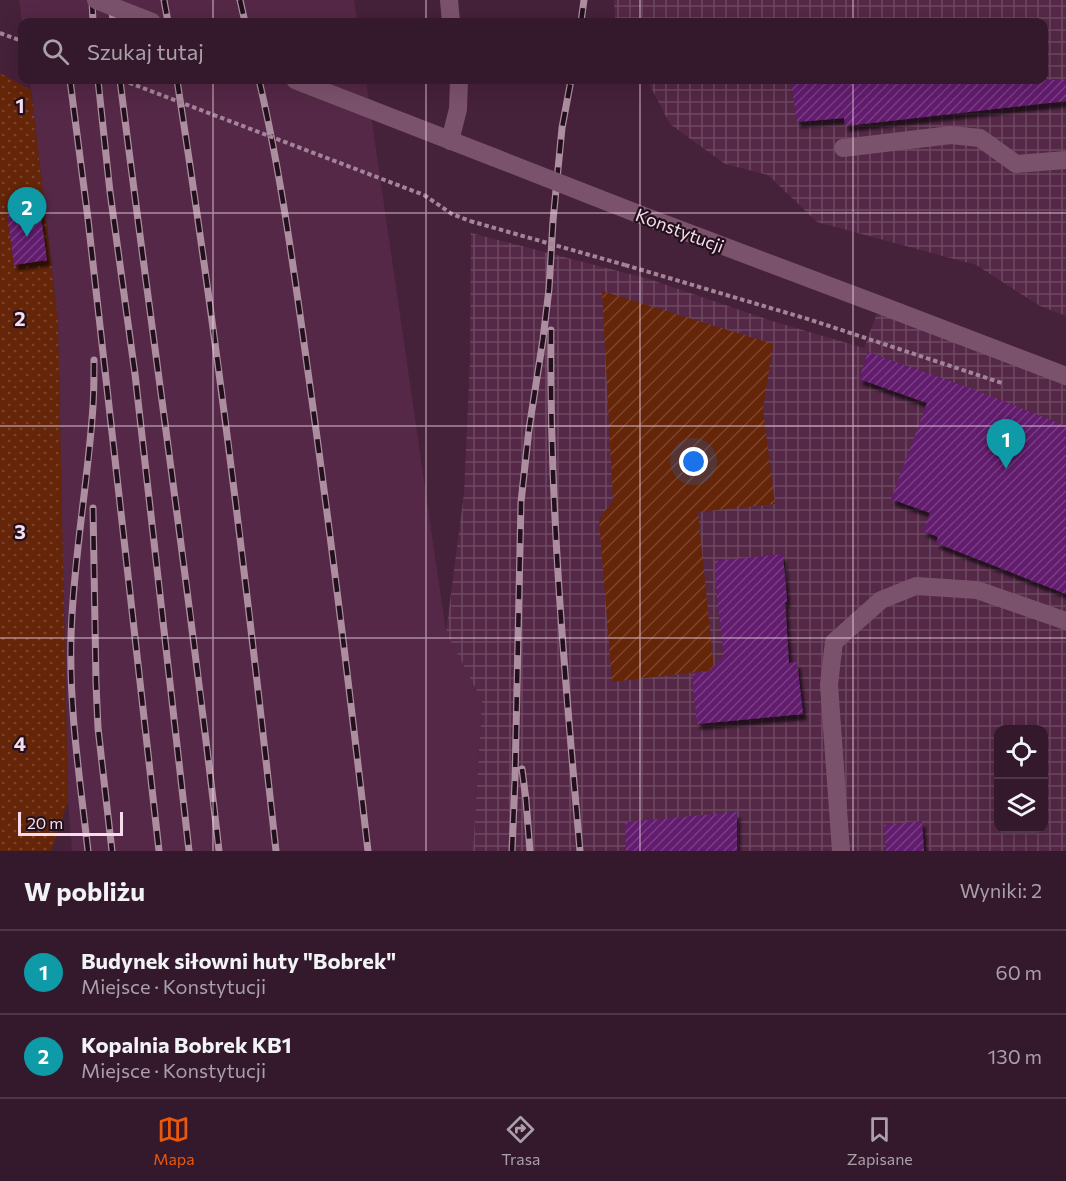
<!DOCTYPE html>
<html lang="pl">
<head>
<meta charset="utf-8">
<style>
	:root { --surface:#34192c; --page:#3f2638; --text:#f1f3f6; --muted:#a9a0a9; --line:#4e3848; --accent:#ea580c }
	body { margin:0; font-family:Commissioner,sans-serif; background:var(--page); color:var(--text) }
	.controls { position:absolute; right:18px; bottom:18px; display:grid; overflow:hidden; border-radius:12px; box-shadow:0 6px 24px #0002 }
	.controls button { width:54px; height:54px; display:grid; place-items:center; padding:0; border:0; border-bottom:2px solid var(--line); background:var(--surface); color:var(--text); font:30px sans-serif }
	.scale { position:absolute; left:18px; bottom:15px; width:105px; box-sizing:border-box; padding-left:6px; border:3px solid #f7ddec; border-top:0; font-size:16px; line-height:21px; white-space:nowrap; color:#f7ddec; -webkit-text-stroke:4px #22111c; paint-order:stroke }
	.you { position:absolute; left:694px; top:462px; width:21px; height:21px; margin:-15px; border:4px solid #fff; border-radius:50%; background:#1a73e8; box-shadow:0 0 0 9px #1a73e833 }
	.badge { display:grid; place-items:center; width:39px; height:39px; border-radius:50%; background:var(--accent); color:#fff; font-size:20px; font-weight:700 }
	.pin { position:absolute; translate:-50% -50px; filter:drop-shadow(0 2px 3px #0008) }
	.pin::after { content:''; position:absolute; top:32px; width:21px; height:18px; background:inherit; clip-path:polygon(0 0,100% 0,50% 100%) }
	.list { margin:0; padding:0; list-style:none }
	h2 { display:flex; justify-content:space-between; align-items:center; height:78px; margin:0; padding:0 24px; font-size:26px }
	h2 small { font-size:20px; font-weight:400; color:var(--muted) }
	.list li { display:grid; grid-template-columns:39px 1fr auto; gap:18px; align-items:center; box-sizing:border-box; height:84px; padding:0 24px; border-top:2px solid var(--line) }
	.list b { display:block; font-size:22px; white-space:nowrap }
	.list p { margin:0; font-size:20px; white-space:nowrap; color:var(--muted) }
	.list em { font-size:20px; font-style:normal; color:var(--muted) }
	.icon { flex:none; width:33px; height:33px; fill:none; stroke:currentColor; stroke-width:2; stroke-linecap:round; stroke-linejoin:round }
	.map { position:relative; flex:none; width:1066px; height:851px; overflow:hidden }
	.search { position:absolute; background:var(--surface); box-shadow:0 6px 24px #0002; left:18px; right:18px; top:18px; height:66px; display:flex; align-items:center; gap:15px; box-sizing:border-box; padding:0 21px; border-radius:12px; color:var(--muted); font-size:22px }
	.sheet { height:246px; background:var(--surface) }
	nav { display:flex; justify-content:space-around; align-items:center; box-sizing:border-box; height:84px; border-top:2px solid var(--line); background:var(--surface); font-size:16px; color:var(--muted) }
	nav a { display:grid; justify-items:center; gap:3px }
	nav .on { color:var(--accent) }
	.map>svg:first-child { display:block }
	.built { fill:#542846 }
	.industrial { fill:url(#industrial-grid); fill-rule:evenodd }
	.grass { fill:url(#grass-dots) }
	.garden { fill:url(#garden-furrows) }
	.building { fill:url(#building-hatch); filter:url(#shadow) }
	.lines { fill:none; stroke-linecap:round; stroke-linejoin:round }
	.path { stroke:#a38498; stroke-width:4; stroke-dasharray:4.5 3; stroke-linecap:butt }
	.minor { stroke:#7b526c; stroke-width:18 }
	.rail-casing { stroke:#ad8ea1; stroke-width:7 }
	.rail { stroke:#22111c; stroke-width:4.5; stroke-dasharray:14; stroke-linecap:butt }
	.path-bridge { stroke:#a38498; stroke-width:4; stroke-dasharray:4.5 3; stroke-linecap:butt }
	.minor-bridge { stroke:#7b526c; stroke-width:18 }
	.grid { fill:none; stroke:#f7ddec; stroke-width:1.5; stroke-opacity:0.55 }
	.labels { text-anchor:middle; dominant-baseline:central; stroke-width:4.5; stroke-linejoin:round; paint-order:stroke }
	.street-label { font-size:18px; fill:#f7ddec; stroke:#22111c }
	.grid-label { font-size:20px; text-anchor:middle; font-weight:bold; fill:#f7ddec; stroke:#22111c; stroke-width:4.5; stroke-linejoin:round; paint-order:stroke }
</style>
</head>
<body>
<div class="map">
<svg width="1066" height="851" viewBox="0 0 1066 851">
	<defs>
		<pattern id="industrial-grid" width="8" height="8" patternUnits="userSpaceOnUse" patternTransform="scale(1.5)"><rect width="8" height="8" fill="#542846"/><path d="M0 4h8M4 0v8" fill="none" stroke="#6d4761"/></pattern>
		<pattern id="grass-dots" width="8" height="8" patternUnits="userSpaceOnUse" patternTransform="scale(1.5)"><rect width="8" height="8" fill="#652508"/><path d="M2 2h.1M6 6h.1" fill="none" stroke="#7c442c" stroke-width="1.8" stroke-linecap="round"/></pattern>
		<pattern id="garden-furrows" width="10" height="10" patternUnits="userSpaceOnUse" patternTransform="scale(1.5)"><rect width="10" height="10" fill="#652508"/><path d="M-1 1l2-2M0 10L10 0M9 11l2-2" fill="none" stroke="#7c442c"/></pattern>
		<pattern id="building-hatch" width="6" height="6" patternUnits="userSpaceOnUse" patternTransform="scale(1.5)"><rect width="6" height="6" fill="#621b6e"/><path d="M-1 1l2-2M0 6l6-6M5 7l2-2" fill="none" stroke="#793c83"/></pattern>
		<filter id="shadow"><feDropShadow dx="3.5" dy="6" stdDeviation="1.5" flood-color="#0009"/></filter>
	</defs>
	<rect width="100%" height="100%" fill="#46213a"/>
	<path class="built" d="M19,0h335l3,22h-335v2z
		M30,80h336l80,552 36,69 -9,150h-401l-4,-49 -10,-479z"/>
	<path class="industrial" d="M614,0h452v316l-26,-10 -64,-41 -159,-43 -49,-47 -43,-11 -55,-40 -23,-44h397v-58h-427l-2,-4z
		M471,233l178,46 123,42 92,27 16,-43 186,71v475h-593l9,-150 -36,-69 18,-139 6,-133zM998,730h46v98h-46z"/>
	<path class="grass" d="M0,73l31,17 27,233 10,479 -17,49h-51z"/>
	<path class="garden" d="M602,291l171,53 -10,65 12,95 -77,8 16,158 -102,12 -13,-163 14,-18z"/>
	<path class="building" d="M791,80h275v21l-221,25 -1,-8 -47,4z
		M40,209l7,51 -33,5 -7,-52z
		M868,352l110,39 88,35v168l-130,-51 2,-6 -15,-6 7,-18 -39,-14 36,-96 -68,-24z
		M783,554l4,48h-2l4,61 8,-1 6,52 -106,10 -5,-50 17,-3 15,-15 -7,-57 -2,-38z
		M737,812v39h-111l-1,-29z
		M922,821l2,30h-38l-2,-26z"/>
	<g class="lines">
		<path class="path" d="M0,33l22,8
			M424,195l28,19 18,7
			M625,265l186,55 191,63"/>
		<path class="minor" d="M449,0l2,22
			M295,80l198,77
			M450,141l8,-32 1,-29
			M843,148l108,-13 29,3 36,26 50,-4
			M641,215l239,90 186,71
			M841,851l-12,-166 5,-43 47,-42 35,-14 61,4 89,31"/>
		<defs>
			<path id="rail" d="M92,0l1,22
				M111,0l2,22
				M164,0l4,22
				M240,0l5,22
				M581,22l3,-22
				M70,80l18,139 71,632
				M98,80l12,112 25,182 54,477
				M120,80c32,257 70,513 99,771
				M177,80c40,256 71,513 99,771
				M259,80c23,98 36,199 50,299 22,157 41,314 59,472
				M551,330c-2,174 14,348 29,521
				M93,508l3,175 2,45 14,123
				M522,769l4,31 4,51
				M88,851c-8,-71 -19,-142 -17,-214 2,-77 17,-154 22,-231 1,-15 1,-31 1,-46
				M512,851l3,-72 6,-277 8,-73 14,-90 6,-50 4,-68 9,-93 9,-48"/>
		</defs>
		<use href="#rail" class="rail-casing"/>
		<use href="#rail" class="rail"/>
		<path class="path-bridge" d="M122,80l302,115
			M470,221l155,44"/>
		<path class="minor-bridge" d="M96,0l56,22
			M493,157l148,58"/>
	</g>
	<path class="grid" d="M213,0v22M426,0v22M640,0v22M853,0v22M213,80v771M426,80v771M640,80v771M853,80v771M0,213h1066M0,426h1066M0,638h1066"/>
	<g class="labels">
		<g class="street-label">
			<text transform="translate(680 230) rotate(21)">Konstytucji</text>
		</g>
	</g>
	<g class="grid-label">
		<text x="20" y="113">1</text>
		<text x="20" y="326">2</text>
		<text x="20" y="539">3</text>
		<text x="20" y="751">4</text>
	</g>
</svg>
<div class="controls">
<button><svg class="icon" aria-label="locate" viewBox="0 0 24 24"><circle cx="12" cy="12" r="6"/><path d="M12 2v4M12 18v4M2 12h4M18 12h4"/></svg></button>
<button><svg class="icon" aria-label="layers" viewBox="0 0 24 24"><path d="M12 4l9 5-9 5-9-5zM3 14l9 5 9-5"/></svg></button>
</div>
<div class="scale">20 m</div>
<div class="you"></div>
<div class="pin badge" style="left:1006px;top:469px;background:#0f9aa8">1</div>
<div class="pin badge" style="left:27px;top:237px;background:#0f9aa8">2</div>
<div class="search"><svg class="icon" aria-label="search" viewBox="0 0 24 24"><circle cx="10" cy="10" r="6"/><path d="M15 15l6 6"/></svg>Szukaj tutaj</div>
</div>
<section class="sheet">
<h2>W pobliżu<small>Wyniki: 2</small></h2>
<ul class="list">
<li><span class="badge" style="background:#0f9aa8">1</span><div><b>Budynek siłowni huty &quot;Bobrek&quot;</b><p>Miejsce · Konstytucji</p></div><em>60 m</em></li>
<li><span class="badge" style="background:#0f9aa8">2</span><div><b>Kopalnia Bobrek KB1</b><p>Miejsce · Konstytucji</p></div><em>130 m</em></li>
</ul>
</section>
<nav>
<a class="on"><svg class="icon" aria-label="map" viewBox="0 0 24 24"><path d="M3 6l6-2 6 2 6-2v14l-6 2-6-2-6 2zM9 4v14M15 6v14"/></svg>Mapa</a>
<a><svg class="icon" aria-label="directions" viewBox="0 0 24 24"><path d="M12 3l9 9-9 9-9-9zM9 14v-3h6M13 9l2 2-2 2"/></svg>Trasa</a>
<a><svg class="icon" aria-label="saved" viewBox="0 0 24 24"><path d="M7 4h10v16l-5-4-5 4z"/></svg>Zapisane</a>
</nav>
</body>
</html>
